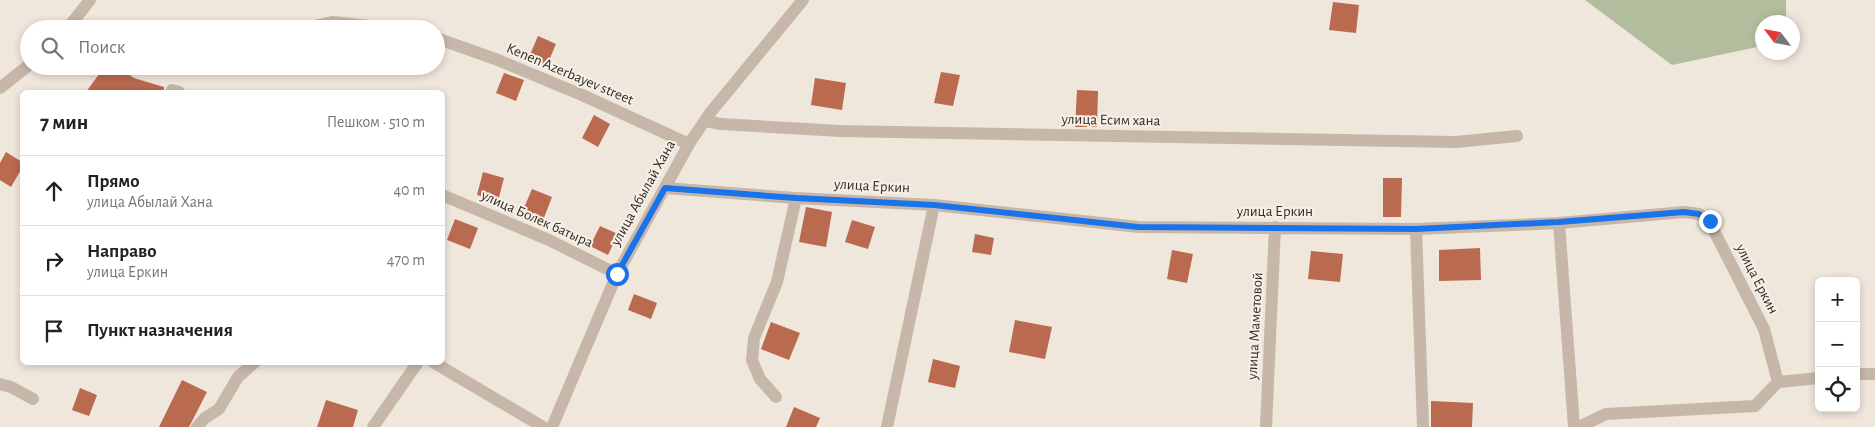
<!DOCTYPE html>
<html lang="ru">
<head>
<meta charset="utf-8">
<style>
	:root { --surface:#fff; --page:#f6f6f6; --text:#222; --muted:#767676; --line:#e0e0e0 }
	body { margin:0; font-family:"Alegreya Sans",sans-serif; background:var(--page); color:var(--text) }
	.controls { position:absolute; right:15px; bottom:15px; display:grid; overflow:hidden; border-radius:8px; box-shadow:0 2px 8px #0003 }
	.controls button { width:45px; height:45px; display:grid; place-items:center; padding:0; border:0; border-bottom:1px solid var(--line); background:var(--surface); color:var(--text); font:25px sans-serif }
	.compass { position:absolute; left:1755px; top:15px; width:45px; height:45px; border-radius:50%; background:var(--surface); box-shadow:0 2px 8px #0003; rotate:302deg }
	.stop { position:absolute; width:15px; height:15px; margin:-11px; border:4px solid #1a73e8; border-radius:50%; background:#fff }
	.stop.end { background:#1a73e8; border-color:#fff; box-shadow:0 1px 5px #0008 }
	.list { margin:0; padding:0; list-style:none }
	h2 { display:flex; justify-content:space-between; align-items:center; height:65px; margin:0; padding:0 20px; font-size:21px }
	h2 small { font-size:16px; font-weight:400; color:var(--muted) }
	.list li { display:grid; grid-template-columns:32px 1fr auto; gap:15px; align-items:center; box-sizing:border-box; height:70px; padding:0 20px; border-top:1px solid var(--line) }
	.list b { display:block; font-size:19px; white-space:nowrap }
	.list p { margin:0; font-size:16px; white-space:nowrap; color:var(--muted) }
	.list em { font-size:16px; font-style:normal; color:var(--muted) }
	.icon { flex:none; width:28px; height:28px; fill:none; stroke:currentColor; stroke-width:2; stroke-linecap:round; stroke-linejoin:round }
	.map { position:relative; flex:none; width:1875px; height:427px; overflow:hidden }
	.search { position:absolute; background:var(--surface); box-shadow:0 2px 8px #0003; left:20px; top:20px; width:425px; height:55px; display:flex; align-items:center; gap:12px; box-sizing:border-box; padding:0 18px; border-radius:28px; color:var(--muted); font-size:19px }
	.panel { position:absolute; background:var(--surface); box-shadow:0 2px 8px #0003; left:20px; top:90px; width:425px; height:275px; border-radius:8px }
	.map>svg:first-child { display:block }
	.green { fill:#b2bd9d }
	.building { fill:#ba6a4f }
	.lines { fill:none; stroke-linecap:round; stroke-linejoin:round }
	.minor { stroke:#c6b7a9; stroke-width:12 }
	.route { stroke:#1a73e8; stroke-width:6 }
	.labels { text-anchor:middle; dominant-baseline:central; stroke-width:4; stroke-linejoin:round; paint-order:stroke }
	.street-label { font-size:15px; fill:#342c28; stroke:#f7f0e7 }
</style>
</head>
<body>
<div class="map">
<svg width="1875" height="427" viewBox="0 0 1875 427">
	<rect width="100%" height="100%" fill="#efe6dc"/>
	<path class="green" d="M1585,0h201v22h-24v24l-90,19z"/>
	<path class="building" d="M1333,2l26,3 -3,28 -27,-3z
		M538,36l18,8 -9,21 -18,-8z
		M105,66h12l17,12 30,9v5h-78z
		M941,72l19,3 -7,31 -19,-3z
		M504,73l20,7 -8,21 -20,-8z
		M815,78l31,5 -4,27 -31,-5z
		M1077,90l21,1 -1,36h-22z
		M594,115l16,9 -12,23 -16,-9z
		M6,152l16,10v6l-11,19 -11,-7v-17z
		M483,172l21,6 -6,23 -21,-6z
		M1383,178h19l-1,39h-18z
		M532,189l20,8 -10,26 -21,-8z
		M806,207l26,5 -6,35 -27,-5z
		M455,219l23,9 -8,21 -23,-9z
		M852,220l23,7 -7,22 -23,-7z
		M600,226l18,8 -10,21 -18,-9z
		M975,234l19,4 -3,17 -19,-3z
		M1480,248l1,32 -42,1v-31z
		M1172,250l21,4 -6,29 -20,-4z
		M1311,251l32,3 -3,28 -32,-3z
		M634,294l23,9 -6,16 -23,-9z
		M1015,320l37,7 -7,32 -36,-7z
		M771,322l29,11 -11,27 -28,-11z
		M933,359l27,7 -5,22 -27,-6z
		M182,380l25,12 -18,35h-30z
		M80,388l17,7 -8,21 -17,-6z
		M326,400l32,10 -5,17h-36z
		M1431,401l42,2 -1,24h-41z
		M794,407l26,11 -4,9h-30z"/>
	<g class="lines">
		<path class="minor" d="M67,29l23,-29
			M300,29l32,-7 67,7
			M436,38l62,22 84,35 107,49
			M0,88l29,-23
			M172,90l7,2
			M705,121l16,3 120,7 615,11 61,-6
			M665,188l131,10 138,7 205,22 277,2 143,-6 125,-11 15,2 10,7 55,108 14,53
			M442,195l107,45 68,34
			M1559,223l15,204
			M1416,229l7,198
			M433,362l110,65
			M1856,374h19
			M0,384l11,3 22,12
			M776,397l-16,-18 -8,-19 2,-22 23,-56 19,-84
			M197,427l8,-9 14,-9 19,-32 17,-15
			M373,427l45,-65
			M552,427l65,-153 72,-130 21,-31 93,-113
			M887,427l47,-222
			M1266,427l9,-200
			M1579,427l27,-13 149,-8 23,-24 41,-4"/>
	</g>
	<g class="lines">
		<path class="route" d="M617,274l48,-86 131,10 138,7 204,22 278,2 143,-7 125,-10 15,2 11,7"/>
	</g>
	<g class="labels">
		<g class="street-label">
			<text transform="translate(570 74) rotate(23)">Kenen Azerbayev street</text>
			<text transform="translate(1111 120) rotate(1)">улица Есим хана</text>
			<text transform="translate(872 186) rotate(3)">улица Еркин</text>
			<text transform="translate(643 193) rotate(-61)">улица Абылай Хана</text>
			<text x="1275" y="211">улица Еркин</text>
			<text transform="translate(537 219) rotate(24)">улица Болек батыра</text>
			<text transform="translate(1757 279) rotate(63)">улица Еркин</text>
			<text transform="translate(1255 326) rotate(-87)">улица Маметовой</text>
		</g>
	</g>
</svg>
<div class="controls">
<button>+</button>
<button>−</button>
<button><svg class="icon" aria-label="locate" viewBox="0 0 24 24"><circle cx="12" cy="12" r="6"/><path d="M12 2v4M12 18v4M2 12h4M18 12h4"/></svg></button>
</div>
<svg class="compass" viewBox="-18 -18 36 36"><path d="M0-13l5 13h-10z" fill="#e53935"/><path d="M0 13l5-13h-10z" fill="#767676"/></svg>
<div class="stop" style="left:617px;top:274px"></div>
<div class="stop end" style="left:1710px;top:221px"></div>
<div class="search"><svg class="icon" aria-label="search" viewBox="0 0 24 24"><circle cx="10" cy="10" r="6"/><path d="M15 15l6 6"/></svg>Поиск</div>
<section class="panel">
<h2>7 мин<small>Пешком · 510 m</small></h2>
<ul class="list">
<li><svg class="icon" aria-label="ahead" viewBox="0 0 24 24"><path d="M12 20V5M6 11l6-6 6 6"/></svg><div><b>Прямо</b><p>улица Абылай Хана</p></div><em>40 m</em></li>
<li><svg class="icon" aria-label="right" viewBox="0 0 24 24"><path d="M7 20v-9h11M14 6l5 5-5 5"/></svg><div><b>Направо</b><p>улица Еркин</p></div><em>470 m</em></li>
<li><svg class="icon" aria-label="arrive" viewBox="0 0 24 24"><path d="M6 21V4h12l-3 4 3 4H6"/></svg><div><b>Пункт назначения</b></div></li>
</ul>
</section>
</div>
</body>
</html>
